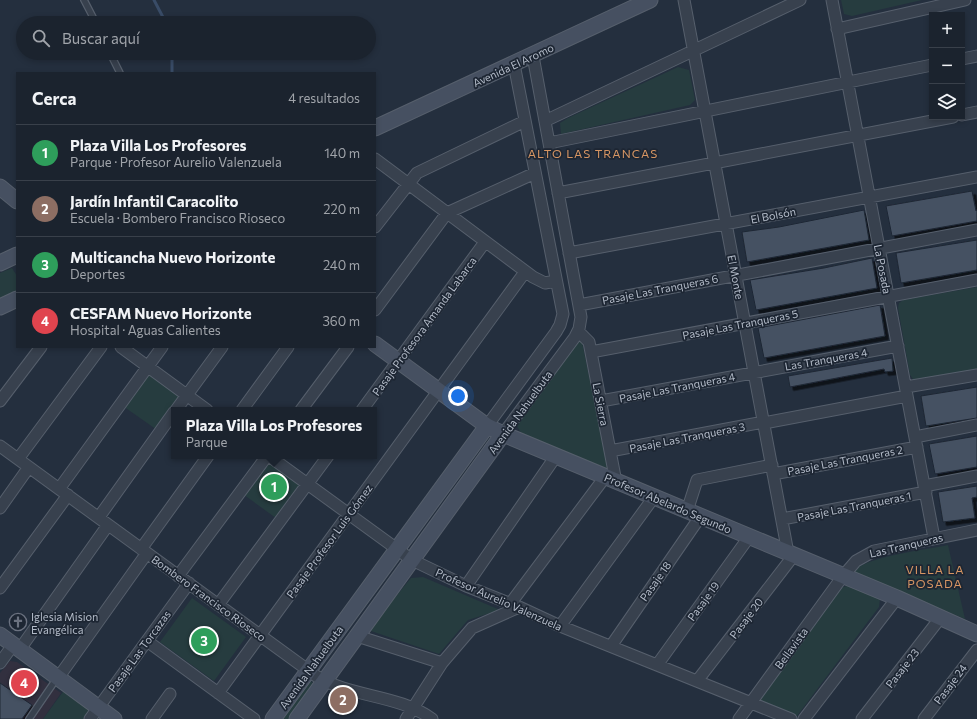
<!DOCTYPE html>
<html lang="es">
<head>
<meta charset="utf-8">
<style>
	:root { --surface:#1b232e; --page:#242b36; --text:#f1f3f6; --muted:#a0a4aa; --line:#39404a; --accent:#2563eb }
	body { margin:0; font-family:Commissioner,sans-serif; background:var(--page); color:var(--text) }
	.controls { position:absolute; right:12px; top:12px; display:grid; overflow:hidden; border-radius:0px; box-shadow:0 2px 6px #0003 }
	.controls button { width:36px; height:36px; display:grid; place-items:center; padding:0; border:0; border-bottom:1px solid var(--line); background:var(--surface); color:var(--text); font:20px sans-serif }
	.you { position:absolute; left:458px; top:396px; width:14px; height:14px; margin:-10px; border:3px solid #fff; border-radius:50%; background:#1a73e8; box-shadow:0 0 0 6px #1a73e833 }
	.badge { display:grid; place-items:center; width:26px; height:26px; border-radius:50%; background:var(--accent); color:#fff; font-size:13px; font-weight:700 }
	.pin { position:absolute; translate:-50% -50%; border:2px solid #fff; box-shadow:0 1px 4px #0006 }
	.popup { position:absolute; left:171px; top:407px; width:206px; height:52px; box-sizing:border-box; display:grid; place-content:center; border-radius:0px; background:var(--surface); filter:drop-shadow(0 1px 3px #0005); font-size:13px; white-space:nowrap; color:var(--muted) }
	.popup b { font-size:15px; color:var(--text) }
	.popup::after { content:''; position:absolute; left:50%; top:100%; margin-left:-8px; border:8px solid transparent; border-top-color:var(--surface) }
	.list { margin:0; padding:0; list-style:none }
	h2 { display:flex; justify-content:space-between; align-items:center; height:52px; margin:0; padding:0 16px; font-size:17px }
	h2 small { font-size:13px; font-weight:400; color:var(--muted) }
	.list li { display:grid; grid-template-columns:26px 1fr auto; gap:12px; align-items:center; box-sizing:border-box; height:56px; padding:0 16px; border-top:1px solid var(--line) }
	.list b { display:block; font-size:15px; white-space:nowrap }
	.list p { margin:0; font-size:13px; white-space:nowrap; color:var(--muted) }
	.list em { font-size:13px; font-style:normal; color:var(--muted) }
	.icon { flex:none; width:22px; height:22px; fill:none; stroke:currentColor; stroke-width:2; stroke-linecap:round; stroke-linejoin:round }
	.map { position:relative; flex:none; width:977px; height:719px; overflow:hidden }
	.search { position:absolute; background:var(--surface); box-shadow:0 2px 6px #0003; left:16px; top:16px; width:360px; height:44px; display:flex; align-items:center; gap:10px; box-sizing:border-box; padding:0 14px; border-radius:22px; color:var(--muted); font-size:15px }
	.panel { position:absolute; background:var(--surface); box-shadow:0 2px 6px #0003; left:16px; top:72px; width:360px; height:276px; border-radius:0px }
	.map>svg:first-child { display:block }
	.medical { fill:#32303f }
	.green { fill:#263c3f }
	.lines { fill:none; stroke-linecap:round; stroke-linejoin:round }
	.stream { stroke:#394c67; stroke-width:3 }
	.building { fill:#455162; stroke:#1f2835; filter:url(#shadow) }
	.lane-casing { stroke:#565f6c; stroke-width:8 }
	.street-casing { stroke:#565f6c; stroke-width:13 }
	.secondary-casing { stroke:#565f6c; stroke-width:17 }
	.lane { stroke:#38414e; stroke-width:5.5 }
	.street { stroke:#38414e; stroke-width:11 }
	.secondary { stroke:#465061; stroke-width:15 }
	.labels { text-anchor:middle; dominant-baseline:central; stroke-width:3.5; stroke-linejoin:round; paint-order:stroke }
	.street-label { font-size:11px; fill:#b4bcc9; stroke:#1d2633 }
	.poi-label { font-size:11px; fill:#b4bcc9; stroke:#1d2633; text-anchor:start }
	.neighbourhood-label { font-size:12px; letter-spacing:1px; fill:#d59563; stroke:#1d2633 }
</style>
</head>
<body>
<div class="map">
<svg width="977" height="719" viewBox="0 0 977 719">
	<defs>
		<filter id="shadow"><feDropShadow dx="3.5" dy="3.5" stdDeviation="0" flood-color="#0009"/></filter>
	</defs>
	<rect width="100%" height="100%" fill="#242f3e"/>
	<path class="medical" d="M10,661l7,1 44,31 -18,26h-43v-46z"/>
	<path class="green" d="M841,0h81l-70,16 -8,-2z
		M678,67l11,3 6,30 -5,5 -129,29 -1,-11 8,-5z
		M12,268l5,8v17l-17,8v-28z
		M977,287v82l-60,11 -4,-1 -3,-4 -12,-67 1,-5 4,-3z
		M578,342h4l27,130 -86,-36 -6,-10z
		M147,366l39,29 -26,37 -40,-28z
		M267,456l40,28 -27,37 -40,-29z
		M948,545l17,74 -113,-47c15,-16 73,-22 96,-27z
		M423,577l77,33 -32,10 -29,34 -71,-24 43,-52z
		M849,585l31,14 -1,8 -82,109 -37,-16 81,-112z
		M192,598l54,39 -32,44 -54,-39z
		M309,680l5,4 -25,35h-9z
		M68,685l30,22 -8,12h-47z"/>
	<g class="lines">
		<path class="stream" d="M154,0l12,23
			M172,73v-20"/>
	</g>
	<path class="building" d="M972,191l4,20 1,-1v11l-85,15 -6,-30z
		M864,210l5,30 -122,22 -5,-30 37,-5z
		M977,240v30l-76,13 -5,-30z
		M872,258l5,30 -121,22 -6,-30 74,-12z
		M880,305l5,31 -121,22 -6,-30z
		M892,358l1,13 -8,1 -1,-3 -94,18 -2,-11z
		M977,387v31l-51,8 -5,-30z
		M977,436v31l-42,7 -6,-30z
		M977,486v11l-5,1 3,20 -32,4 -5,-30z
		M0,683l32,22 -10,14h-22z"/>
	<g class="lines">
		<defs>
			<path id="lane" d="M84,0l12,23
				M110,53l10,20
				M29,719l28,-41"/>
			<path id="street" d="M684,0l104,553
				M832,0l102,538
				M837,29l128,-29
				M962,59l15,-3
				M962,115l15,-3
				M545,121l255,-121
				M549,143l383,-78
				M375,159l158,118 12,6 11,-2
				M558,193l395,-76
				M375,227l42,-54 108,-52
				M569,253l408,-76
				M579,305l398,-75
				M375,310l72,-97 88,-40
				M578,331l11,11 27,140
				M121,347l86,63
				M591,352l386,-72
				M906,387l71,-12
				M0,401l41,-54
				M601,401l297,-55
				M176,410l46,-63
				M242,410l46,-63
				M301,410l47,-63
				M362,410l123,-168
				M764,423l143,-27
				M487,426l69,-94 4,-7 3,-11 -49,-250
				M503,434l72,-97 4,-8 2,-12 -48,-261
				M915,437l62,-12
				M0,446l316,230c36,22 82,18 116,43
				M610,451l154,-29
				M269,456l143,104 54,26 53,21 41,19 231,93
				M18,459l83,-112
				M773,474l144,-27
				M924,486l53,-10
				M59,489l103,-142
				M0,508l29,-41
				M687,511l10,-31 75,-15
				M99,517l75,-105
				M782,519l144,-27
				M141,549l67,-93
				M178,576l89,-120
				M466,586l90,-130
				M0,588l68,-93
				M510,604l95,-127
				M218,605l110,-149
				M560,626l94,-129
				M357,636l85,27
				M147,641l107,78
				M611,646l89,-129
				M20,649l88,-124
				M0,663l13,-18
				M657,665l92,-128
				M58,678l89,-125
				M697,681l97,-126
				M218,693l307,-421
				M90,719l99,-136
				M152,719l18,-25
				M406,719l36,-56 30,-35 47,-21
				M739,719l104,-143 13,-15 18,-10 103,-21
				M804,719l93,-121
				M862,719l79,-102
				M924,719l53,-69"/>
			<path id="secondary" d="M375,128l275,-128
				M0,187l17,14
				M0,263l17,-8
				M0,307l17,-8
				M375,344l112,82 16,8 394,164 80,36
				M0,635l114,84
				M273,719l214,-293
				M297,719l206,-285"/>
		</defs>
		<use href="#lane" class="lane-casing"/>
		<use href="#street" class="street-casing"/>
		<use href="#secondary" class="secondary-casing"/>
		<use href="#lane" class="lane"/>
		<use href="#street" class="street"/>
		<use href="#secondary" class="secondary"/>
	</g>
	<defs>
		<symbol id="church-ring" viewBox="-11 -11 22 22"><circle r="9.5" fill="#1d2633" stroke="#6b7280" stroke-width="1.5"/><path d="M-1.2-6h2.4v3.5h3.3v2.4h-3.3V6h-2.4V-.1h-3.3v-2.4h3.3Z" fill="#6b7280"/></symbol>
	</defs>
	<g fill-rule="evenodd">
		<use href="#church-ring" x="8" y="612" width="20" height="20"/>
	</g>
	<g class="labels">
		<g class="street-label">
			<text transform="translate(513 65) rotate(-25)">Avenida El Aromo</text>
			<text transform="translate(773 215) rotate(-11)">El Bolsón</text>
			<text transform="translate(883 269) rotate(79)">La Posada</text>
			<text transform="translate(736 277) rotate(79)">El Monte</text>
			<text transform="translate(660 289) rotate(-11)">Pasaje Las Tranqueras 6</text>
			<text transform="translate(740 324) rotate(-11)">Pasaje Las Tranqueras 5</text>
			<text transform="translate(424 326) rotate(-54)">Pasaje Profesora Amanda Labarca</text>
			<text transform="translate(826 359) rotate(-10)">Las Tranqueras 4</text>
			<text transform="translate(677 387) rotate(-11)">Pasaje Las Tranqueras 4</text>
			<text transform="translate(601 404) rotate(79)">La Sierra</text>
			<text transform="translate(520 412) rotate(-54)">Avenida Nahuelbuta</text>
			<text transform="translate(687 437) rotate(-11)">Pasaje Las Tranqueras 3</text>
			<text transform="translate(845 460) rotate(-11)">Pasaje Las Tranqueras 2</text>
			<text transform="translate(668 503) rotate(23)">Profesor Abelardo Segundo</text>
			<text transform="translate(854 506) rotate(-11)">Pasaje Las Tranqueras 1</text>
			<text transform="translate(329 541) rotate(-54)">Pasaje Profesor Luis Gómez</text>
			<text transform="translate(906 545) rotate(-13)">Las Tranqueras</text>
			<text transform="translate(655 581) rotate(-55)">Pasaje 18</text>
			<text transform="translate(209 598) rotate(36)">Bombero Francisco Rioseco</text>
			<text transform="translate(499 599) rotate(24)">Profesor Aurelio Valenzuela</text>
			<text transform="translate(703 601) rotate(-54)">Pasaje 19</text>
			<text transform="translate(746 618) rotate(-53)">Pasaje 20</text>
			<text transform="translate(791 648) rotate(-54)">Bellavista</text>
			<text transform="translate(139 651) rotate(-54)">Pasaje Las Torcazas</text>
			<text transform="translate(311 667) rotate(-54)">Avenida Nahuelbuta</text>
			<text transform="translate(902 668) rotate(-52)">Pasaje 23</text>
			<text transform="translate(950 684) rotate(-53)">Pasaje 24</text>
		</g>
		<g class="poi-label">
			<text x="31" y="616">Iglesia Mision<tspan x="31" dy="13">Evangélica</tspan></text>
		</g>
		<g class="neighbourhood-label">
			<text x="593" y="153">ALTO LAS TRANCAS</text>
			<text x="935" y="569">VILLA LA<tspan x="935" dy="14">POSADA</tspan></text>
		</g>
	</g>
</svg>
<div class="controls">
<button>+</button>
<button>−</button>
<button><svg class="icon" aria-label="layers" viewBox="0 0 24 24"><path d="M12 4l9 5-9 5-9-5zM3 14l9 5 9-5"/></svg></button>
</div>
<div class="you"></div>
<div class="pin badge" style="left:274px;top:487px;background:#2e9e5b">1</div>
<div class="popup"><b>Plaza Villa Los Profesores</b>Parque</div>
<div class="pin badge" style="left:343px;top:700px;background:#8d6e63">2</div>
<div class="pin badge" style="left:204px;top:641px;background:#2e9e5b">3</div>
<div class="pin badge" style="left:24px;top:683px;background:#e0444e">4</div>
<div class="search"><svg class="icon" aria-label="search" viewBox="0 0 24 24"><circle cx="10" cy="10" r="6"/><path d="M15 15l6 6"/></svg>Buscar aquí</div>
<section class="panel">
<h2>Cerca<small>4 resultados</small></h2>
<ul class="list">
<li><span class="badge" style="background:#2e9e5b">1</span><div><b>Plaza Villa Los Profesores</b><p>Parque · Profesor Aurelio Valenzuela</p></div><em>140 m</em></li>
<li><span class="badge" style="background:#8d6e63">2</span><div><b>Jardín Infantil Caracolito</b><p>Escuela · Bombero Francisco Rioseco</p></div><em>220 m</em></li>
<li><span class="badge" style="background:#2e9e5b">3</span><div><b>Multicancha Nuevo Horizonte</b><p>Deportes</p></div><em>240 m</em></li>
<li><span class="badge" style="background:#e0444e">4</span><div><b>CESFAM Nuevo Horizonte</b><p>Hospital · Aguas Calientes</p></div><em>360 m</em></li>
</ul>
</section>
</div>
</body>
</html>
